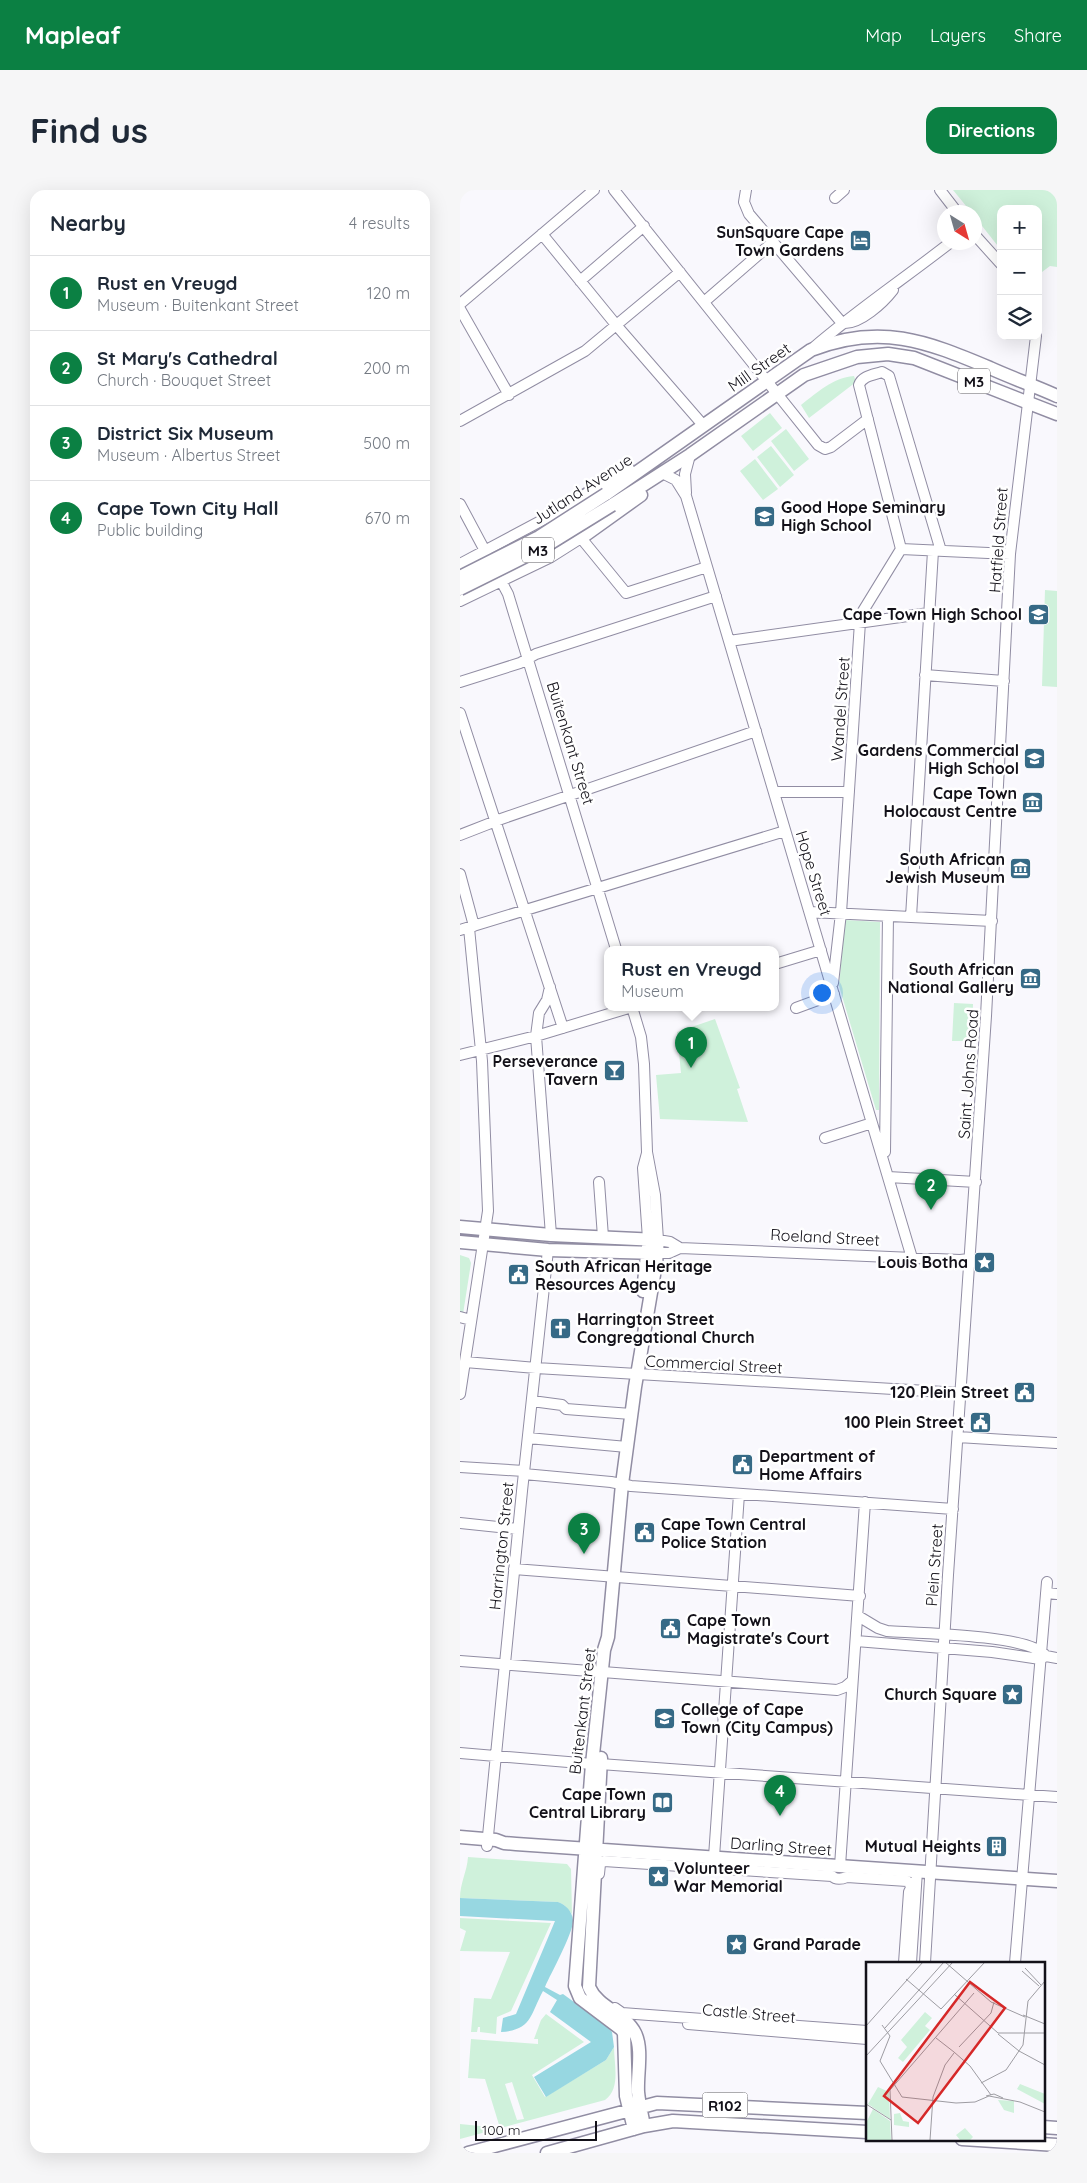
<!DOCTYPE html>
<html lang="en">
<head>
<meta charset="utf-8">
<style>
	:root { --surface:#fff; --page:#f6f6f7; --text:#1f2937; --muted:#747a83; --line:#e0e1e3; --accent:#0b8043 }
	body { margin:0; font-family:Quicksand,sans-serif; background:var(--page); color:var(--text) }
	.controls { position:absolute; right:15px; top:15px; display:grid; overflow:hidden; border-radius:10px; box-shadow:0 5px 20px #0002 }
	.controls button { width:45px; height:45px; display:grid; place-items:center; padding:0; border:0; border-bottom:1px solid var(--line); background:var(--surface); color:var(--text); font:25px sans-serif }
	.compass { position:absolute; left:477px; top:15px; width:45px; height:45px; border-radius:50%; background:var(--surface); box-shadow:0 5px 20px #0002; rotate:143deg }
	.scale { position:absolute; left:15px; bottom:12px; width:122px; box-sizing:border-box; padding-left:5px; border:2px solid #131119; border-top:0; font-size:14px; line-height:18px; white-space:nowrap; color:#131119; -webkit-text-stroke:4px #fff; paint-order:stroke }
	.you { position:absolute; left:361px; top:802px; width:18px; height:18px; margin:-12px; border:4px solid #fff; border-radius:50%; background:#1a73e8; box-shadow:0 0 0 8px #1a73e833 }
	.badge { display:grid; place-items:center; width:32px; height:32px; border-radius:50%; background:var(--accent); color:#fff; font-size:16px; font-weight:700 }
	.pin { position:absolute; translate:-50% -41px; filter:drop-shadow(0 1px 2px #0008) }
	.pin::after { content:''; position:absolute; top:26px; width:18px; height:15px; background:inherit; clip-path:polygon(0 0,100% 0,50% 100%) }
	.popup { position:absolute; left:144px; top:756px; width:175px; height:65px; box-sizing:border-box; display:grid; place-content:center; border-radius:10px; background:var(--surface); filter:drop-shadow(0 1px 4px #0005); font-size:16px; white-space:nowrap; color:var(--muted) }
	.popup b { font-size:19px; color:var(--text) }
	.popup::after { content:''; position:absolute; left:50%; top:100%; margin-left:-10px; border:10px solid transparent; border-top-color:var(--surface) }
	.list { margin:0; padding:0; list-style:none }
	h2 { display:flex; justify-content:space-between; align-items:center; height:65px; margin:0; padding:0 20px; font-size:21px }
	h2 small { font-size:16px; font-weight:400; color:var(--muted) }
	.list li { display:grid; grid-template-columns:32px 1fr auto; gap:15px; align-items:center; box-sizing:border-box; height:75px; padding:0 20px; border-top:1px solid var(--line) }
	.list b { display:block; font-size:19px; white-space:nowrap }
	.list p { margin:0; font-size:16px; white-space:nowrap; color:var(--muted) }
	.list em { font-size:16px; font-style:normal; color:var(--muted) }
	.icon { flex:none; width:28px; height:28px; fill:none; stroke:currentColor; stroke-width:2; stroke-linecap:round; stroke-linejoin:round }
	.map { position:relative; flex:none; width:597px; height:1963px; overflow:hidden; border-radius:15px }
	header { display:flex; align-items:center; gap:30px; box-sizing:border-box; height:70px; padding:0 25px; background:var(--accent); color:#fff }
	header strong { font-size:24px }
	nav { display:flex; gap:28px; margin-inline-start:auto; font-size:18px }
	.intro { display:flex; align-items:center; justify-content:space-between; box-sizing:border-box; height:120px; padding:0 30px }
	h1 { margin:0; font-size:35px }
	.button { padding:12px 22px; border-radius:15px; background:var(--accent); color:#fff; font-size:18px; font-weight:700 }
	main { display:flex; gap:30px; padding:0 30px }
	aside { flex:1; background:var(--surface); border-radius:15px; box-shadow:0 5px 20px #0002 }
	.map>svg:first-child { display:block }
	.green { fill:#cff1db; fill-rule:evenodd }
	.water { fill:#97d7e1 }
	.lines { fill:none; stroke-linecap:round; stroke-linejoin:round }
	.minor-casing { stroke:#918da3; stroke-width:12 }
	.major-casing { stroke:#918da3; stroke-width:15 }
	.minor { stroke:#fff; stroke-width:10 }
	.major { stroke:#fff; stroke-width:12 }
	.major-bridge-casing { stroke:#918da3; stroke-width:15; stroke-linecap:butt }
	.major-bridge { stroke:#fff; stroke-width:12 }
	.labels { text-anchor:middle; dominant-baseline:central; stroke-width:5; stroke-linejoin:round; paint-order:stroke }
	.shield { fill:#fff; stroke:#5a585e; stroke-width:1 }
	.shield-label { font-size:15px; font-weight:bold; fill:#131119 }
	.poi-label { font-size:16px; font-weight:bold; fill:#131119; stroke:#fff; text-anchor:end }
	.street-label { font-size:16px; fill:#131119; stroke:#fff }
	.inset-road { fill:none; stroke:#9d9ca2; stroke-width:1 }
	.view { fill:#d62828; fill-opacity:0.15; stroke:#d62828; stroke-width:2.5 }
	.inset-edge { fill:none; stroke:#131119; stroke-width:2.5 }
</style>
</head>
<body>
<header>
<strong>Mapleaf</strong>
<nav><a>Map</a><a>Layers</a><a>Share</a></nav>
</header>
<div class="intro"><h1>Find us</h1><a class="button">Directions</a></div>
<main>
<aside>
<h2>Nearby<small>4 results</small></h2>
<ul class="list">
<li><span class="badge">1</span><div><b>Rust en Vreugd</b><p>Museum · Buitenkant Street</p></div><em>120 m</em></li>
<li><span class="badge">2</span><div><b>St Mary's Cathedral</b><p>Church · Bouquet Street</p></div><em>200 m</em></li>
<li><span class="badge">3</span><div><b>District Six Museum</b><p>Museum · Albertus Street</p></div><em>500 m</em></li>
<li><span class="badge">4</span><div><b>Cape Town City Hall</b><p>Public building</p></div><em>670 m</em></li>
</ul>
</aside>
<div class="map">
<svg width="597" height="1963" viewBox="0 0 597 1963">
	<rect width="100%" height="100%" fill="#f9f8fd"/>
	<path class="green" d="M493,0h104v77l-7,-1 -12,9v-66h-37v41l-26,-33 -1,-5h-3z
		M394,186l2,6 -47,36 -8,-13c17,-13 31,-27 53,-29z
		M310,223l12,15 -29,23 -12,-15z
		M326,239l23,30 -15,12 -23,-30z
		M311,256l23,29 -14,12 -23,-30z
		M295,269l23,30 -15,11 -23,-29z
		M585,400l12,1v96l-15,-1z
		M385,730l35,2 -1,188h-3l-37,-124z
		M494,813l19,1 -1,37h-20z
		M255,829l25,69 -3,1 11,33 -88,-3 -4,-44 25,-2 -4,-41z
		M0,1065l9,3 2,5 -8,51 -3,-1z
		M8,1667l99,7 4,5 1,45 -8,-9 -6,-3 -98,-4c0,-15 7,-26 8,-41z
		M0,1728l91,5 -40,88 -14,6 -1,17 -16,-2v-5h-2l-1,5h-6l3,-34 17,1 19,-47 -50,-1 6,-20 -6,-3z
		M86,1824l38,28 -52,33 13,22 61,-37 8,-13c0,17 7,42 -9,53l-145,39v-15l40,4 -15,-49 -17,-1 3,-39 67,5v-5h-4l7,-19zM52,1892l12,37 -7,1 -12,-36z"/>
	<path class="water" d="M0,1708l98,4c8,3 14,9 15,18 1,12 -22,53 -28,67l15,8 3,-1 44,32 5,6 2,15 -8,13 -60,37 -12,-20 57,-35 -41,-30 7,-12 -14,-9c-13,24 -11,39 -42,41l2,-14 13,-4 39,-93 -95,-5z"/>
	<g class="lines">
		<defs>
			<path id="minor" d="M154,0l204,255 7,4 6,-2 37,-28
				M286,0l-2,12 5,12 93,109
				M480,0l17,22
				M375,8l9,-8
				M82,44l75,92 86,99
				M514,44l27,30
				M120,91l64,-55
				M244,112l69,-60
				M0,114l134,-114
				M0,119l49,86
				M384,133c16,1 39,-20 49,-33
				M353,158c44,-38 92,-70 138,-106
				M0,231l125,-70 95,-79
				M202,283l14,7 10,16 226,762
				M226,303l-1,-19 5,-19
				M0,314l48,90 108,355
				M441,359l-42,-164c3,-9 14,-10 23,-13l7,4 52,175
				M441,359l109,5
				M0,374l105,-56
				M0,411l91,-44 30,-19 45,55 81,-26
				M269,451l200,-28
				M465,485l79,6
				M0,492l60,-19 16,-9 180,-58
				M0,523l103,315
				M314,602h75
				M0,645l41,-16 255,-88
				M0,684l14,52
				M350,722l182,9
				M451,727l22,-366
				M0,740l325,-99
				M315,774l46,-14
				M373,793l8,-70 19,-291 3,-11 38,-62
				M90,797l-3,13 -8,13 -3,23 15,199
				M172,817l9,30 3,27 3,88 8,43 3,45 12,2 10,6
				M336,818l38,-14
				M0,865l76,-19 96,-29
				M365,948l47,-15
				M425,962l3,-236
				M187,963l-4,15 5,71
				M428,987l88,5
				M139,992l4,55
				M197,1063h12l11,-5 280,12 9,-1
				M0,1127l11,3
				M5,1172l71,6 425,25
				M0,1204l28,-183 -6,-150 -13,-133
				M72,1211l30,4 4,4 65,5
				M498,1247l98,6
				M68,1248l99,9
				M0,1277l64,4
				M64,1284l87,8 20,4 322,23
				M0,1333l58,6
				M54,1379l346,27
				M586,1403l11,1
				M398,1426l20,12 9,3c31,2 139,4 157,23
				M396,1451l136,11 48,7
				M580,1469l6,-3 11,2
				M0,1471l377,29 8,-3 7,-6
				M0,1563l132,11
				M140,1574l457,33
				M27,1656l35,-355 26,-241
				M254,1667l25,-363
				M380,1676l25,-364
				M139,1684l1,-10 4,-3 228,15c4,4 10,3 15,1l60,4 5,5 -3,6 -5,71
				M451,1773l6,-92
				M465,1773l23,-388 38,-559 24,-462 26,-218
				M555,1773l32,-381
				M155,1818l7,5 245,18
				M228,1834l179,15"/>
			<path id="major" d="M146,304l205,-144c69,-27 115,-9 179,18 22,10 45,18 67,28
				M152,315l78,-50 114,-80 53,-18 31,-3 26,4 143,56
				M105,318l63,-39
				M121,348l60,-43
				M0,1037l91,8 107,5 -2,23 -21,124 -13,97 -14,153 -4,13 -12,114 -17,222 5,12 41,31 3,4 2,63 8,33
				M0,1052l88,8 109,3
				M183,1101l5,-44
				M141,1568l-12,229c9,21 36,26 46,46 8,16 2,41 3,59 1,11 4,23 6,34
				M0,1647l36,3 8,3 12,1 541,37
				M583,1937l14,1
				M502,1949l95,6
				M8,1963l189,-50 210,10
				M87,1963l97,-27 29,-5 194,11"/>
		</defs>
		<use href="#minor" class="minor-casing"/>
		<use href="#major" class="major-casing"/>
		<use href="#minor" class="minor"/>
		<use href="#major" class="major"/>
		<defs>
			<path id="major-bridge" d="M0,387l79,-40 67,-43
				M0,399l84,-42 68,-42"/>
		</defs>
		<use href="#major-bridge" class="major-bridge-casing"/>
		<use href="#major-bridge" class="major-bridge"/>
	</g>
	<defs>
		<symbol id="hotel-square" viewBox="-11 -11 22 22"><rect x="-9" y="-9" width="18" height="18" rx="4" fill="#366a86" stroke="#fff"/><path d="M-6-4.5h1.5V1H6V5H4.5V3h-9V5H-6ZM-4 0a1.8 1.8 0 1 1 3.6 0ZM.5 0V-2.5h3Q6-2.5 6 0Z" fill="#fff"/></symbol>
		<symbol id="school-square" viewBox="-11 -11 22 22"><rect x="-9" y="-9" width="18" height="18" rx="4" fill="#366a86" stroke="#fff"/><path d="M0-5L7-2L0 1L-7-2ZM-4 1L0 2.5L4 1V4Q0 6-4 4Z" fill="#fff"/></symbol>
		<symbol id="museum-square" viewBox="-11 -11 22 22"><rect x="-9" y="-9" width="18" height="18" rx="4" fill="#366a86" stroke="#fff"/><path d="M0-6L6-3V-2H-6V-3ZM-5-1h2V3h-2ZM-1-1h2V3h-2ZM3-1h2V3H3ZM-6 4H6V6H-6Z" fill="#fff"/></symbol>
		<symbol id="bar-square" viewBox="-11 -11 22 22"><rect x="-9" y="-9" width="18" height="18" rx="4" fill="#366a86" stroke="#fff"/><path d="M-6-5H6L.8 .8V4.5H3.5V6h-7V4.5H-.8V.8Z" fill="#fff"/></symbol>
		<symbol id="sight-square" viewBox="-11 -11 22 22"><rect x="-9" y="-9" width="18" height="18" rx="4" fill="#366a86" stroke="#fff"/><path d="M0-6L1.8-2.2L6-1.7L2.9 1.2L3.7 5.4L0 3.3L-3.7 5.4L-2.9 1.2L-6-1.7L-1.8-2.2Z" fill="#fff"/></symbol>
		<symbol id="civic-square" viewBox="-11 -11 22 22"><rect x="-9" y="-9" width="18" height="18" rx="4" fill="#366a86" stroke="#fff"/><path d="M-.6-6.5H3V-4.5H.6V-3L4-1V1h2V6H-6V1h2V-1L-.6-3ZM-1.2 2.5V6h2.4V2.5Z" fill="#fff"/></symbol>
		<symbol id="church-square" viewBox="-11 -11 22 22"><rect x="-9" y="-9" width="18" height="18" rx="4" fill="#366a86" stroke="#fff"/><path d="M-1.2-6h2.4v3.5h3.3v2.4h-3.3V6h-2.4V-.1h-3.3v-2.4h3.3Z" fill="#fff"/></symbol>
		<symbol id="university-square" viewBox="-11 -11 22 22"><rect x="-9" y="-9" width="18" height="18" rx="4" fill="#366a86" stroke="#fff"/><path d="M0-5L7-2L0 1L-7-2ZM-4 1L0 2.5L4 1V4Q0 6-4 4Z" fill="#fff"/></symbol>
		<symbol id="library-square" viewBox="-11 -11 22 22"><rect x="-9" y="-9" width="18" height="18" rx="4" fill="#366a86" stroke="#fff"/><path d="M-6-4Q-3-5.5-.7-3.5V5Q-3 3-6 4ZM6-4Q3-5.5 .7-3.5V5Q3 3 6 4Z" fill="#fff"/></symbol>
		<symbol id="building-square" viewBox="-11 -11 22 22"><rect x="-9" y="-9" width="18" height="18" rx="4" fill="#366a86" stroke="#fff"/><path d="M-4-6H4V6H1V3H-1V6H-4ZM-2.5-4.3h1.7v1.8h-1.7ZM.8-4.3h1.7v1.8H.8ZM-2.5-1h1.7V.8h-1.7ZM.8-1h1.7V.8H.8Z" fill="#fff"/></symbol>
	</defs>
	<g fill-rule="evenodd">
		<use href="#hotel-square" x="388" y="38" width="25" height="25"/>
		<use href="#school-square" x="292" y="314" width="25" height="25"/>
		<use href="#school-square" x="566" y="412" width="25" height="25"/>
		<use href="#school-square" x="562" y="556" width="25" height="25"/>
		<use href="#museum-square" x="560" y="600" width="25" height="25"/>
		<use href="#museum-square" x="548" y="666" width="25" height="25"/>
		<use href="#museum-square" x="558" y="776" width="25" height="25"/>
		<use href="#bar-square" x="142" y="868" width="25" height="25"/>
		<use href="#sight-square" x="512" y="1060" width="25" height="25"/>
		<use href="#civic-square" x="46" y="1072" width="25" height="25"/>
		<use href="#church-square" x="88" y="1126" width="25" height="25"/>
		<use href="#civic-square" x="552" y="1190" width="25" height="25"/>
		<use href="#civic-square" x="508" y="1220" width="25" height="25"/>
		<use href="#civic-square" x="270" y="1262" width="25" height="25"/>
		<use href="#civic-square" x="172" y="1330" width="25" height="25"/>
		<use href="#civic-square" x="198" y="1426" width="25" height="25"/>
		<use href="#sight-square" x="540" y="1492" width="25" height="25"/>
		<use href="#university-square" x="192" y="1516" width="25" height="25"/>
		<use href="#library-square" x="190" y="1600" width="25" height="25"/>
		<use href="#building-square" x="524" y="1644" width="25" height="25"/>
		<use href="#sight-square" x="186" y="1674" width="25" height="25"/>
		<use href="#sight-square" x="264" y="1742" width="25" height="25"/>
	</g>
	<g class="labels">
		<g class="shield">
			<rect x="498" y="178.5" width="32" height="25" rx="4"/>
			<rect x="62" y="347.5" width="32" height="25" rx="4"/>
			<rect x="242.5" y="1902.5" width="45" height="25" rx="4"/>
		</g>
		<g class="shield-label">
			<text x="514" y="191">M3</text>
			<text x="78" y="360">M3</text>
			<text x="265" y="1915">R102</text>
		</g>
		<g class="poi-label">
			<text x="384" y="42">SunSquare Cape<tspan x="384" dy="18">Town Gardens</tspan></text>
			<text x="321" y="317" text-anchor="start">Good Hope Seminary<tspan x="321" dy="18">High School</tspan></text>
			<text x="562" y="424">Cape Town High School</text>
			<text x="559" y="560">Gardens Commercial<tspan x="559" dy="18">High School</tspan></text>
			<text x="557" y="603">Cape Town<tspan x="557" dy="18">Holocaust Centre</tspan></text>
			<text x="545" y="669">South African<tspan x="545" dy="18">Jewish Museum</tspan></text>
			<text x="554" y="779">South African<tspan x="554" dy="18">National Gallery</tspan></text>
			<text x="138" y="871">Perseverance<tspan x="138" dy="18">Tavern</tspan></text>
			<text x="508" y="1072">Louis Botha</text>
			<text x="75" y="1076" text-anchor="start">South African Heritage<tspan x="75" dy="18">Resources Agency</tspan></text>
			<text x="117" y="1129" text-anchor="start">Harrington Street<tspan x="117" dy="18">Congregational Church</tspan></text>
			<text x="549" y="1202">120 Plein Street</text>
			<text x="504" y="1232">100 Plein Street</text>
			<text x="299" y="1266" text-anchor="start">Department of<tspan x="299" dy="18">Home Affairs</tspan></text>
			<text x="201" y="1334" text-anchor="start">Cape Town Central<tspan x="201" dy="18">Police Station</tspan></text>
			<text x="227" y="1430" text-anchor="start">Cape Town<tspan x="227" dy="18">Magistrate's Court</tspan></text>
			<text x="537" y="1504">Church Square</text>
			<text x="221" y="1519" text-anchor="start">College of Cape<tspan x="221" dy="18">Town (City Campus)</tspan></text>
			<text x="186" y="1604">Cape Town<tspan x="186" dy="18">Central Library</tspan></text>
			<text x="521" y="1656">Mutual Heights</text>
			<text x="214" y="1678" text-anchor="start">Volunteer<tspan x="214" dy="18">War Memorial</tspan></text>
			<text x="293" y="1754" text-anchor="start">Grand Parade</text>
		</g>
		<g class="street-label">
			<text transform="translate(299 177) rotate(-35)">Mill Street</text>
			<text transform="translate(122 299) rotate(-33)">Jutland Avenue</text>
			<text transform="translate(538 350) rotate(-86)">Hatfield Street</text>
			<text transform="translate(380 519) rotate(-86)">Wandel Street</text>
			<text transform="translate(111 553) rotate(73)">Buitenkant Street</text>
			<text transform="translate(354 683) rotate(73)">Hope Street</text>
			<text transform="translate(508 884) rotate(-86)">Saint Johns Road</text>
			<text transform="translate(365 1047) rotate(3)">Roeland Street</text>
			<text transform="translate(254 1174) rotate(3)">Commercial Street</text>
			<text transform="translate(41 1356) rotate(-84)">Harrington Street</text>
			<text transform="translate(474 1375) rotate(-86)">Plein Street</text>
			<text transform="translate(122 1521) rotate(-83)">Buitenkant Street</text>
			<text transform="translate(321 1656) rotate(4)">Darling Street</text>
			<text transform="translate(289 1823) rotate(5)">Castle Street</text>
		</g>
	</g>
	<g transform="translate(406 1772)">
		<rect width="179" height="179" fill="#f9f8fd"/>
		<path d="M59,50l7,6 -7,8 5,4 -27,32 -5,-4 9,-11 -6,-7zM154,122l25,10v10l-28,-15zM12,125l11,5 1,27 -22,-15zM132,138l16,1v12l-10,-3zM7,147l17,12 1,19h-25v-17zM34,151l3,8 6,1v5l-15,-2v-11zM99,166l8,9 -3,3h-10l-4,-5z" fill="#cff1db"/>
		<path class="inset-road" d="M79,0l46,40 34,15M159,6l16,17M156,9l17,15M40,17l35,30 44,-47M88,32l44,39h47M157,53l22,9M16,63l8,11 -10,25 22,36 54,6 19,-1 14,-6 31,6 25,10M0,64l57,-64M19,66l59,-66M132,72l21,17 26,14M70,76l18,14M93,85l32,-34 3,-11M88,90l16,14 21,29M0,94l87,-94M115,121l25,-13 17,-25 5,-44 17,-20M120,134l8,-2 9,4M0,142l25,16M26,178l-2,-50 84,-97M64,178l3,-43 12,-32 9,-12"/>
		<path class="view" d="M104,20l35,26 -87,115 -34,-27z"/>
		<rect width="179" height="179" class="inset-edge"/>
	</g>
</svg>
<div class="controls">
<button>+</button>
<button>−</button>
<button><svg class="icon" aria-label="layers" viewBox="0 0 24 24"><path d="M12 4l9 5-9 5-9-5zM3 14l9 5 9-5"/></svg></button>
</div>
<svg class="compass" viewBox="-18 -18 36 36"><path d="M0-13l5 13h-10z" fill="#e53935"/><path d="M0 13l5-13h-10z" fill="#747a83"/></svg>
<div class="scale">100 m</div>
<div class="you"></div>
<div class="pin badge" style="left:231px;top:878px">1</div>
<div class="popup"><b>Rust en Vreugd</b>Museum</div>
<div class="pin badge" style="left:471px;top:1020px">2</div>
<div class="pin badge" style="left:124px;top:1364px">3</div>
<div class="pin badge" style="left:320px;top:1626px">4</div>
</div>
</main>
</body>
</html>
